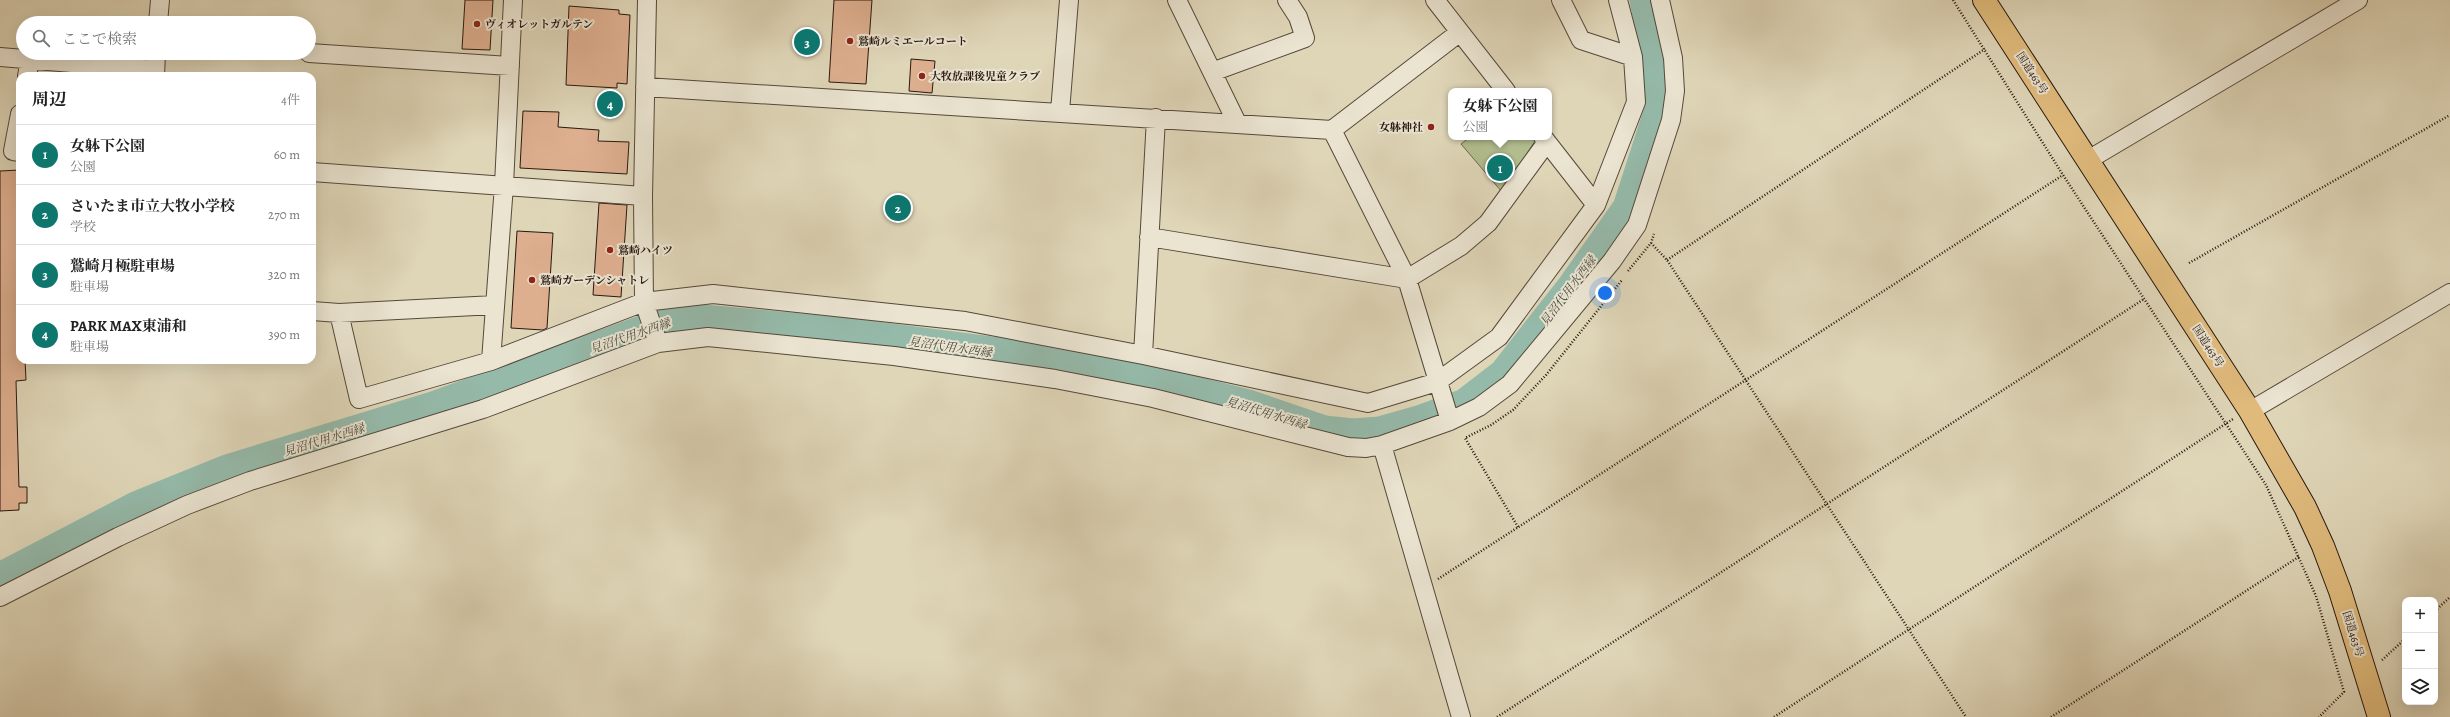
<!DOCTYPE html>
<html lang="ja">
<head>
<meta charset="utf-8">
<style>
	:root { --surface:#fff; --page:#f2f2f2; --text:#222; --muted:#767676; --line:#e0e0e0; --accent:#0f766e }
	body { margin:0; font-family:Alegreya,"Noto Serif JP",serif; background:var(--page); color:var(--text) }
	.controls { position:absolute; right:12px; bottom:12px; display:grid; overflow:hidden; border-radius:8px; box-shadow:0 4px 16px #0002 }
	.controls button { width:36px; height:36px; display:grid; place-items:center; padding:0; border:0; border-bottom:1px solid var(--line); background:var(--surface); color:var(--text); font:20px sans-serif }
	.you { position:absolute; left:1605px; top:293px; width:14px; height:14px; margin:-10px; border:3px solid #fff; border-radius:50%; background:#1a73e8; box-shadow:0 0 0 6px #1a73e833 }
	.badge { display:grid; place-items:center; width:26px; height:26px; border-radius:50%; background:var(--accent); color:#fff; font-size:13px; font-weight:700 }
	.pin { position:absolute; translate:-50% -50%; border:2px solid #fff; box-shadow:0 1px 4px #0006 }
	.popup { position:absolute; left:1448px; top:88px; width:104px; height:52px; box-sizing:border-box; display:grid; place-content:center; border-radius:8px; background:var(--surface); filter:drop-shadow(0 1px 3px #0005); font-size:13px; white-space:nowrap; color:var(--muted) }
	.popup b { font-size:15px; color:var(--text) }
	.popup::after { content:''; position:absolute; left:50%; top:100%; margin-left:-8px; border:8px solid transparent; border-top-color:var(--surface) }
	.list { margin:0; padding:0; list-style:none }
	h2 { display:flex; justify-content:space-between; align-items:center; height:52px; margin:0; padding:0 16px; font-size:17px }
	h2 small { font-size:13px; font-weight:400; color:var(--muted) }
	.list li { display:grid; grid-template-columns:26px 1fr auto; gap:12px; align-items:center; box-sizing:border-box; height:60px; padding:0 16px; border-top:1px solid var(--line) }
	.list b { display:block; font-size:15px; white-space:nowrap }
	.list p { margin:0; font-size:13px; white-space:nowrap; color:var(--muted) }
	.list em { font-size:13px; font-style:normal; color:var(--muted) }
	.icon { flex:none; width:22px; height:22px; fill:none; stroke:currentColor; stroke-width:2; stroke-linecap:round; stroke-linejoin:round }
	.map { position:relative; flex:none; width:2450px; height:717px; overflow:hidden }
	.search { position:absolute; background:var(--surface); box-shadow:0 4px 16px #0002; left:16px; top:16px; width:300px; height:44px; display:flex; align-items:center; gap:10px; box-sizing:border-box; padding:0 14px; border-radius:22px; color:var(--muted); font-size:15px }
	.panel { position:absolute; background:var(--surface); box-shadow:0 4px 16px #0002; left:16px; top:72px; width:300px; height:292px; border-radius:12px }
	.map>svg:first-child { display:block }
	.green { fill:#b2bd8e; stroke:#6d6a4f }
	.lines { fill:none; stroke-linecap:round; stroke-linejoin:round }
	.river { stroke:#95baaa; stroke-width:31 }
	.building { fill:#deaf8f; stroke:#281810 }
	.minor-casing { stroke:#56483a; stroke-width:20 }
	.highway-casing { stroke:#281810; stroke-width:24 }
	.path { stroke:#281810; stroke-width:2.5; stroke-dasharray:1 2; stroke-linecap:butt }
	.minor { stroke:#eae4d1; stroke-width:18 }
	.highway { stroke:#e0bb7c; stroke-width:22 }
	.poi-dot { fill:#8f2418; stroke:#eae4d1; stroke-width:1.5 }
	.labels { text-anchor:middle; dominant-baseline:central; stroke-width:4; stroke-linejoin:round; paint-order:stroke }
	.poi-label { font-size:11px; font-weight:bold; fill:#281810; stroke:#eae4d1; text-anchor:start }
	.street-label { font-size:11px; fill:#281810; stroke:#eae4d1 }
	.water-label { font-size:12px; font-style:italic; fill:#49493e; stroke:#eae4d1 }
</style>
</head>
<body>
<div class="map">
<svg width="2450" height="717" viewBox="0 0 2450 717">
	<rect width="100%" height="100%" fill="#dfd6b8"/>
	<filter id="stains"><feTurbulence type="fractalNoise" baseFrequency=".005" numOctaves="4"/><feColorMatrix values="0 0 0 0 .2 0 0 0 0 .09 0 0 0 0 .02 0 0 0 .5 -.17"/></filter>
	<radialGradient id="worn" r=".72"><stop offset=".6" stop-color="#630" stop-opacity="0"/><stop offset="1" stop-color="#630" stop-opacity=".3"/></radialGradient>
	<path class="green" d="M1470,137h62l3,4 -33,51 -41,-48z"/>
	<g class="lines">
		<path class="river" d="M0,578l138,-72 89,-36 206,-63 236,-86 24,-2 161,15 214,28 90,20 90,23 76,26 29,3 27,-2 39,-11 46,-17 39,-30 69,-88 55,-78 33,-102 -3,-41 -13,-65"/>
	</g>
	<path class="building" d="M465,0h28l-3,50 -28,-1z
		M834,0h38l-6,84 -37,-2z
		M569,6l50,4v4l11,1 -3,69 -10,-1v5l-51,-3z
		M911,59l24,2 -3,32 -23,-2z
		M523,111l36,1 -1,15 41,3 -1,11 31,1 -2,32 -107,-6z
		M20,170v190h5l1,20 -10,1 3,106h8v16h-8v7l-19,1v-340z
		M599,203l28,2 -6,92 -28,-2z
		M517,231l36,2 -6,95 -4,2 -32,-2z"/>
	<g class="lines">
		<defs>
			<path id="minor" d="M647,0l-4,196 1,106 14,41
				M1177,0l60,123
				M1435,0l71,91
				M1561,0l20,40 52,17
				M158,23l2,-23
				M309,53l201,13
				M0,57l155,13
				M1212,72l93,-34 -7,-21 -11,-17
				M27,76l3,-16
				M155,76l1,-23
				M645,87l687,43 128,-98
				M1060,112l9,-112
				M20,114l-7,37 7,1
				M1332,130l75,149 43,142
				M1543,137l53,68
				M2088,160l270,-160
				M312,172l331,24
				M1149,237l258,42 54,-33 27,-23 59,-81
				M312,311l27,2 156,-8
				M339,313l20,86 132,-38 153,-59 69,-8 252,27 178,34 225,48 69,-21 62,-45 97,-132 40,-103 -3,-45 -15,-57
				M1143,355l13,-237
				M491,361l13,-176 9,-185
				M2250,411l200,-118
				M1382,445l79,272
				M0,597l118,-60 69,-32 63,-24 233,-72 175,-66 50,-6 186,19 161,23 98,19 195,49 18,1 16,-3 68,-24 29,-14 31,-23 102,-123 25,-36 34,-105 4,-29 -2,-33 -13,-58"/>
			<path id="highway" d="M1984,0l266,411 55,96 18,39 17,45 39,126"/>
		</defs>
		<use href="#minor" class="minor-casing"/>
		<use href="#highway" class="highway-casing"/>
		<path class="path" d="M1953,0l110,175 203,310 50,111 28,96 -25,25
			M1651,243l16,17 299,457
			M1667,260l318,-211
			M2189,263l261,-148
			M1628,271l23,-28 3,-9
			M1518,527l-53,-89 26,-13 22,-15 33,-35 76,-95
			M1438,579l625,-404
			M2435,611l15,-14
			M2382,660l23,-21
			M1497,717l647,-418
			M1774,717l459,-298
			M2051,717l249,-161"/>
		<use href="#minor" class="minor"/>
		<use href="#highway" class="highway"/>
	</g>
	<g class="poi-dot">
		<circle cx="477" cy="24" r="4"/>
		<circle cx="850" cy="41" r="4"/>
		<circle cx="922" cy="76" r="4"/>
		<circle cx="1431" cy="127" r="4"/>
		<circle cx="610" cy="250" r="4"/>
		<circle cx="532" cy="280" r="4"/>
	</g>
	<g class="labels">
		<g class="poi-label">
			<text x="485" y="24">ヴィオレットガルテン</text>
			<text x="858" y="41">鷲崎ルミエールコート</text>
			<text x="930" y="76">大牧放課後児童クラブ</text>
			<text x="1423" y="127" text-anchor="end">女躰神社</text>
			<text x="618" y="250">鷲崎ハイツ</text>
			<text x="540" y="280">鷲崎ガーデンシャトレ</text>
		</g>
		<g class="street-label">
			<text transform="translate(2032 73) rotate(57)">国道463号</text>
			<text transform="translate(2208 346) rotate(57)">国道463号</text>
			<text transform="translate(2353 634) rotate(73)">国道463号</text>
		</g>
		<g class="water-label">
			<text transform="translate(1568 291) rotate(-53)">見沼代用水西縁</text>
			<text transform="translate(630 336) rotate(-19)">見沼代用水西縁</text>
			<text transform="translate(950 347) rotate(8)">見沼代用水西縁</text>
			<text transform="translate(1266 413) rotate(17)">見沼代用水西縁</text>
			<text transform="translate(324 440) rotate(-17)">見沼代用水西縁</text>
		</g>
	</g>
	<rect width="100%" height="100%" filter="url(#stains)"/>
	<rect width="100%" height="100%" fill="url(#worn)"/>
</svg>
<div class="controls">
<button>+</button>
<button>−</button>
<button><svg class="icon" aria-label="layers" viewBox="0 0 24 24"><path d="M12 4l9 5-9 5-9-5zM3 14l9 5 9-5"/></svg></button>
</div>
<div class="you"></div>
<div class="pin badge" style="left:1500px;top:168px">1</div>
<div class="popup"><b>女躰下公園</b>公園</div>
<div class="pin badge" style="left:898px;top:208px">2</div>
<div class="pin badge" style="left:807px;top:42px">3</div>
<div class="pin badge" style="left:610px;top:104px">4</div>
<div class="search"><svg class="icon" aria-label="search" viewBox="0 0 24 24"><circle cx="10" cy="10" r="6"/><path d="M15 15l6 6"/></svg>ここで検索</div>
<section class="panel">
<h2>周辺<small>4件</small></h2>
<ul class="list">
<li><span class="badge">1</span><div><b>女躰下公園</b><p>公園</p></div><em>60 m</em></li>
<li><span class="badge">2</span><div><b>さいたま市立大牧小学校</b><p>学校</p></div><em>270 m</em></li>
<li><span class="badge">3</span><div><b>鷲崎月極駐車場</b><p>駐車場</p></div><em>320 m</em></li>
<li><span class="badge">4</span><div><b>PARK MAX東浦和</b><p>駐車場</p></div><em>390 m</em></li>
</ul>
</section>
</div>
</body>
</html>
